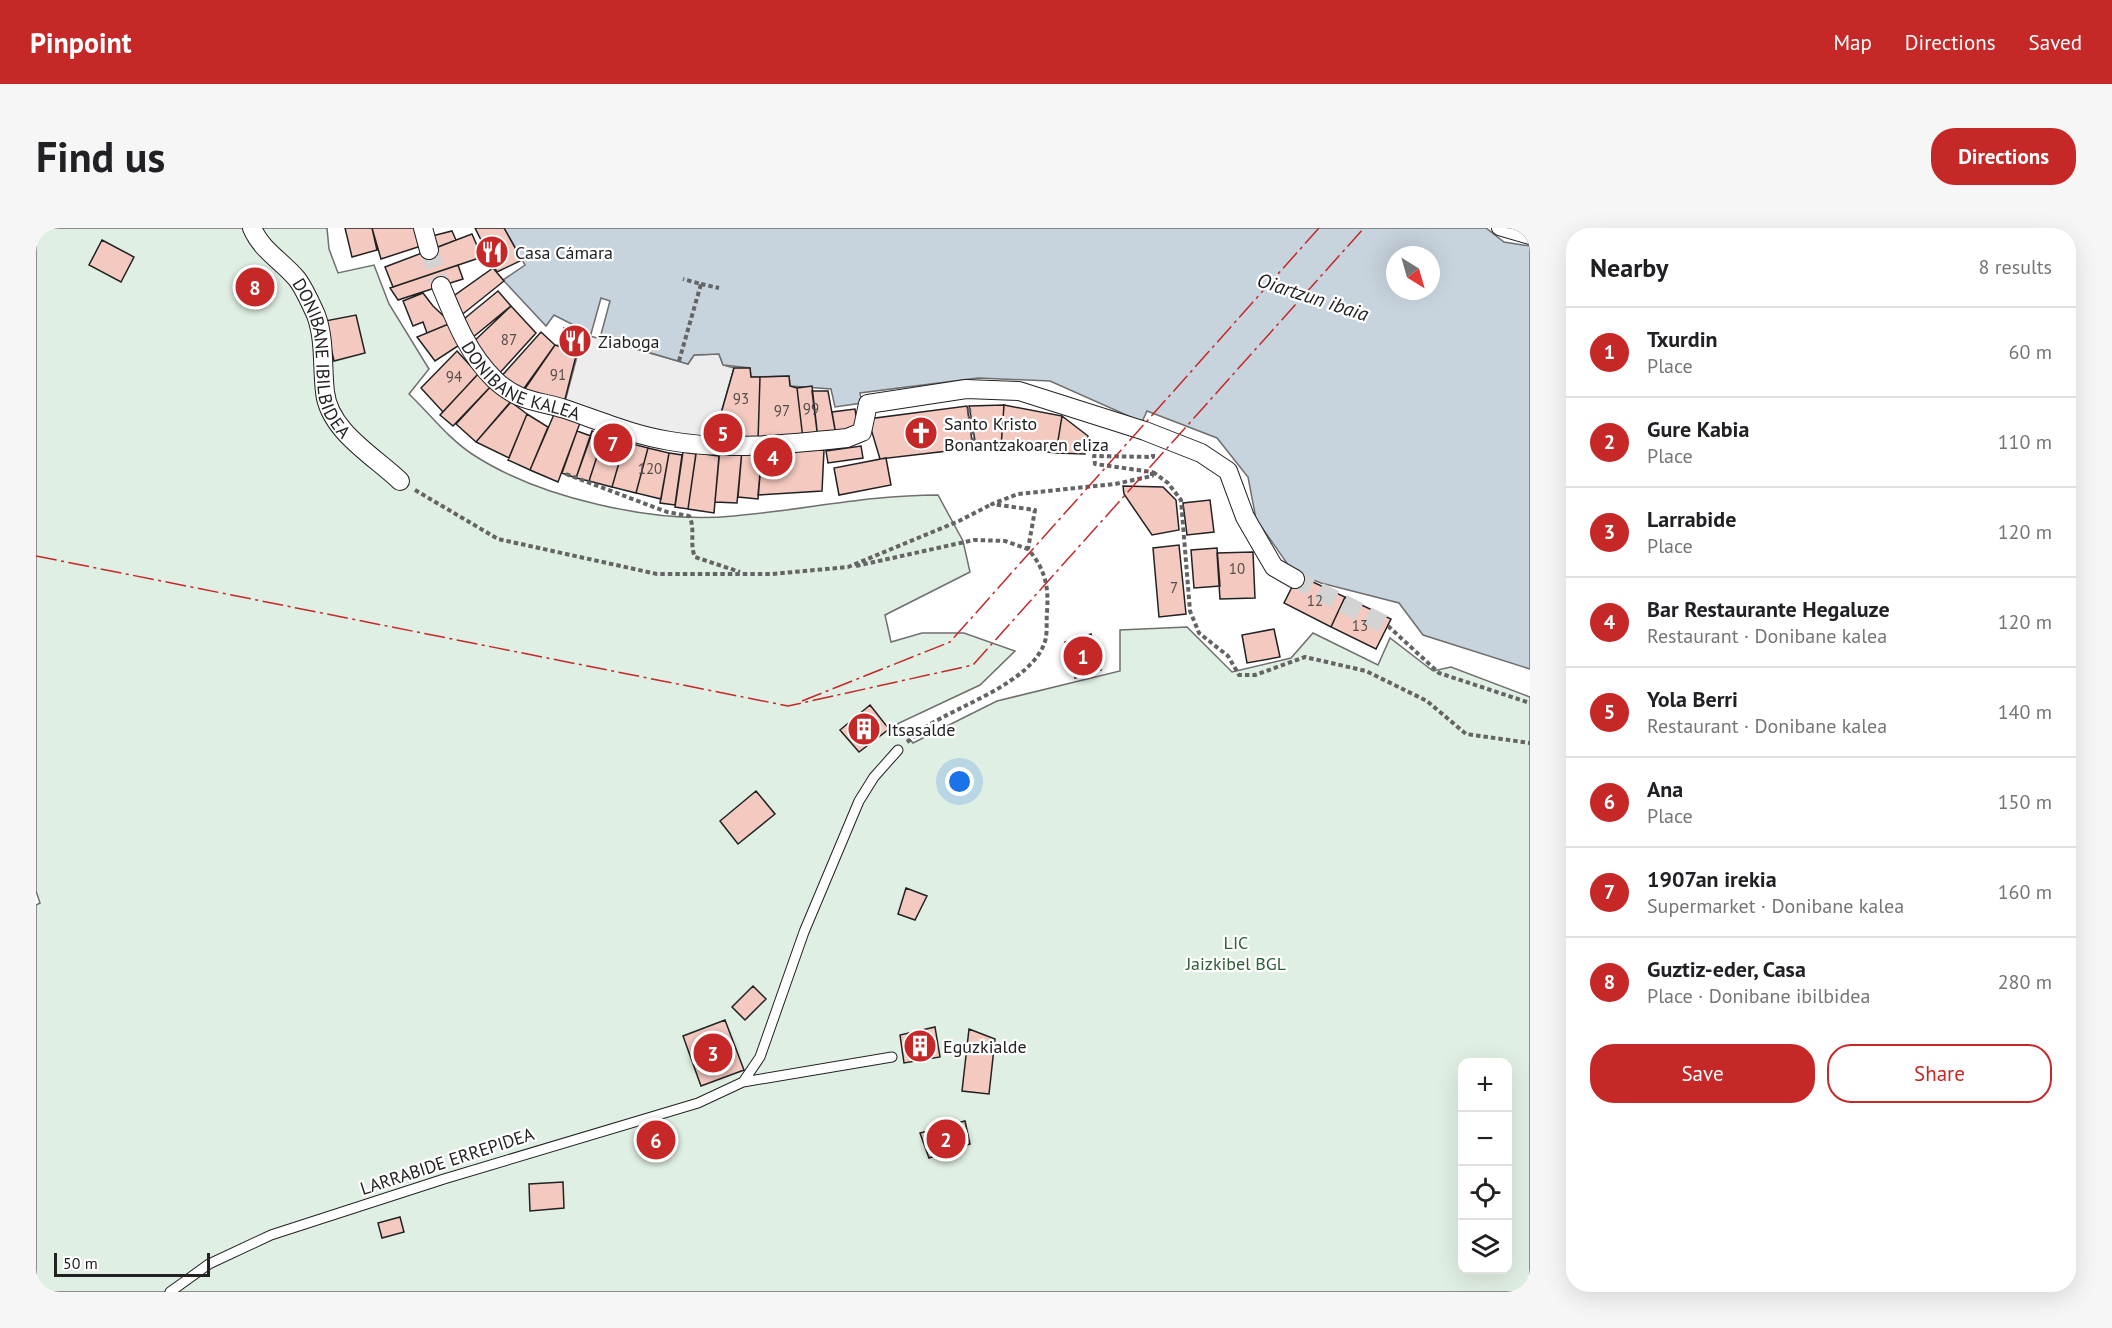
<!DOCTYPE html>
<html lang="en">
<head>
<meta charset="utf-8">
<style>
	:root { --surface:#fff; --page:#f6f6f6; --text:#202124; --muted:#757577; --line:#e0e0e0; --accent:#c62828 }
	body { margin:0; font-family:"PT Sans",sans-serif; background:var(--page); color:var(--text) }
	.controls { position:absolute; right:18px; bottom:18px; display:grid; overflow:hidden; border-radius:12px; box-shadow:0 6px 24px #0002 }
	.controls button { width:54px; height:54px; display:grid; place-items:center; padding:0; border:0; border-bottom:2px solid var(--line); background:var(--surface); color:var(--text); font:30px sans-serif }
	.compass { position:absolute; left:1350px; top:18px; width:54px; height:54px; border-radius:50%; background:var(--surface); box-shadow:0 6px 24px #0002; rotate:143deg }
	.scale { position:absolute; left:18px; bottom:15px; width:156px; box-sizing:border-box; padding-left:6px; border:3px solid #222; border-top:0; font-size:16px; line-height:21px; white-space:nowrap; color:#222; -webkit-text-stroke:4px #fff; paint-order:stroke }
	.you { position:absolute; left:924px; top:554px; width:21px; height:21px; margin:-15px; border:4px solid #fff; border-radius:50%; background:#1a73e8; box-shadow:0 0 0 9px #1a73e833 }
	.badge { display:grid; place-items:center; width:39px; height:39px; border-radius:50%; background:var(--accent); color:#fff; font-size:20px; font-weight:700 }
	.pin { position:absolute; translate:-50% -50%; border:3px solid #fff; box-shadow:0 2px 6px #0006 }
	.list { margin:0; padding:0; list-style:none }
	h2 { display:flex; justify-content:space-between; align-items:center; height:78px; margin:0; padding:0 24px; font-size:26px }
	h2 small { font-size:20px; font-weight:400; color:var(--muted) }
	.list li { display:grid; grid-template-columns:39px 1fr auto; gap:18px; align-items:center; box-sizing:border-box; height:90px; padding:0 24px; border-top:2px solid var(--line) }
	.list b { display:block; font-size:22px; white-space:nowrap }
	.list p { margin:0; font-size:20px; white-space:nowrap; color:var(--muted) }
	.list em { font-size:20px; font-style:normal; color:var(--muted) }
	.actions { display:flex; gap:12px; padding:18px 24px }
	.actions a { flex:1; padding:14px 0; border:2px solid var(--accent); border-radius:24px; text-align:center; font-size:21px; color:var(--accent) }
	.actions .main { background:var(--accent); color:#fff }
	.icon { flex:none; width:33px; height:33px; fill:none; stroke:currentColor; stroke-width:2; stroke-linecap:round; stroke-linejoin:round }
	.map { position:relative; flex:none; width:1494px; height:1064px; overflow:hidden; border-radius:24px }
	header { display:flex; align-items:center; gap:36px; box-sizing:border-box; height:84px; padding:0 30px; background:var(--accent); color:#fff }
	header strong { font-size:28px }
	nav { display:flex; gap:33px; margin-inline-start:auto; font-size:21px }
	.intro { display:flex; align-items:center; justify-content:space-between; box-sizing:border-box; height:144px; padding:0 36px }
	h1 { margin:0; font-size:42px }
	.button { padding:15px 27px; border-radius:24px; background:var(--accent); color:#fff; font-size:21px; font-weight:700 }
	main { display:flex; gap:36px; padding:0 36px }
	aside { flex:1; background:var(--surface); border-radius:24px; box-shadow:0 6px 24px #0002 }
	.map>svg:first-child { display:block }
	.green { fill:#e0efe3; stroke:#6f6f6f; stroke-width:1.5; fill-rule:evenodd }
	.parking { fill:#ededed; stroke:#6f6f6f; stroke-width:1.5 }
	.water { fill:#c7d3dd; stroke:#6f6f6f; stroke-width:1.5; fill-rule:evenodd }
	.building { fill:#f3c9c0; stroke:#222; stroke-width:1.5 }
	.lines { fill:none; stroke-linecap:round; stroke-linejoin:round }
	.minor-tunnel { stroke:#d3d3d3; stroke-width:18; stroke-dasharray:18 9; stroke-linecap:butt }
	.service-casing { stroke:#222; stroke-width:11 }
	.pedestrian-casing { stroke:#222; stroke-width:16 }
	.minor-casing { stroke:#222; stroke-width:20 }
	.path { stroke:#646464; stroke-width:4; stroke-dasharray:4.5 3; stroke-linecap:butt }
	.service { stroke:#fff; stroke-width:9 }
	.pedestrian { stroke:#fff; stroke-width:14 }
	.minor { stroke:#fff; stroke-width:18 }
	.power { stroke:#c62828; stroke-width:1.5; stroke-dasharray:21 4.5 3 4.5; stroke-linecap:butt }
	.labels { text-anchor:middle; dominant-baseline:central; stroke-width:4.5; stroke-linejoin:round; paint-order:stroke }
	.number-label { font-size:15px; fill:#564c4a }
	.poi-label { font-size:18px; fill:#222; stroke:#fff; text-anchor:start }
	.street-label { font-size:18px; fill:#222; stroke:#fff }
	.park-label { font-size:18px; fill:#2f5e38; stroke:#fff }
	.water-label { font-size:20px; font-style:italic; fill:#222; stroke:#fff }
</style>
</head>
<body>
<header>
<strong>Pinpoint</strong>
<nav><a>Map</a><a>Directions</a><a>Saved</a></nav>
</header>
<div class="intro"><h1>Find us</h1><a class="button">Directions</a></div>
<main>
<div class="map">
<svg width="1494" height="1064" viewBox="0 0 1494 1064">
	<rect width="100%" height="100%" fill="#fff"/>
	<path class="green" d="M0,0h291l2,21 9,24 36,-8 15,39 40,65 -20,25c20,19 40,45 63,60 67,44 182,70 262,62 69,-6 135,-21 204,-21l25,46 7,31 -85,43 6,27 31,-9h42l51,18 -35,34 -83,39 16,19 84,-42 123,-30v-41l67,-3 45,45 59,-14 22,-25 65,32 12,-27 43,33 18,-4 79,30v595h-1494v-387l4,-2 -4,-12zM1426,834h46v208h-46z"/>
	<path class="parking" d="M547,106l105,30 6,-9 25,-1 4,11 11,3 -12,42 -2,34 -157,-35z"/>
	<path class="water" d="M468,0h982l18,14 26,4v423l-107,-34 -24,-32 -78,-20 -28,-11 -37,-53 -8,-42 -31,-39 -70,-27 -5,11 -92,-41 -72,-3 -118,15 2,10 -27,4 -4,-18 -41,-3 -1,-10 -38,1 -1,-9 -27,-3 -4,-11 -25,1 -6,9 -88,-26 10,-37 -9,-3 -10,36 -37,-19 -8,11 -43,-46 22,-15zM1359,27h36v36h-36z"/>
	<path class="building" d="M309,0h27l5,22 -25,7z
		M336,0h43l6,18 -40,13z
		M439,0h29l18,32 -25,12z
		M416,3l4,9 -23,9 -5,-12z
		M436,6l10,23 -89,30 -8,-20z
		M66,12l32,17 -13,25 -32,-17z
		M422,37l5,14 -19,6 -46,15 -8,-12z
		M457,40l11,13 -45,36 -11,-17z
		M228,42l8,24 -25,9 -8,-24z
		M462,63l13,15 -39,32 -13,-15z
		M387,65l10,13 18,17 -24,10 -4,-11 -10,4 -10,-25z
		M475,78l25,27 -38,42 -29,-29z
		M320,87l9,38 -31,8 -9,-40z
		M415,95l13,19 -29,19 -18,-24z
		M528,100l19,6 -6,18 -19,-6z
		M505,104l14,13 -35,49 -21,-15z
		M519,117l22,7 -14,55 -41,-14z
		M421,123l21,23 -35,38 -22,-24z
		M698,140h16l1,9h9l-2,64 -38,1 2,-32z
		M444,144l13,12 -40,42 -13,-11z
		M753,148l1,10 7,2 6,51 -45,2 2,-64z
		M457,156l19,16 -36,42 -20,-18z
		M776,158l6,53h-15l-6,-51z
		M776,163h16l8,44 -18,4z
		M475,174l16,12 -18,44 -33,-16z
		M968,177l58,11 -6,37 -55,-6z
		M968,177l-3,42h-25l-7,-41z
		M931,178l6,42 -93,11 -12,-40z
		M819,181l3,20 -22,6 -4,-23z
		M519,184l25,11 -22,59 -28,-12z
		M491,186l21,13 -18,43 -22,-10z
		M1026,188l26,20 -3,18 -29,-1z
		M541,203l14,5 -15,42 -14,-5z
		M556,203l12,4 -15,46 -13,-3z
		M568,207l21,7 -13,45 -23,-6z
		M589,214l23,6 -12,45 -24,-6z
		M825,218l2,12 -35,5 -2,-12z
		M612,220l21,5 -8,46 -25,-6z
		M684,220l22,2 -5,53 -22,-1z
		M706,222l20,2 -4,47 -20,-2z
		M788,222l-2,41 -64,4 4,-43z
		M647,224l13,2 -8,55 -13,-2z
		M633,225l13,2 -7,50 -15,-2z
		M660,225l23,3 -5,57 -26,-4z
		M850,230l5,27 -52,10 -5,-27z
		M1087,258l40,1 13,13 3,30 -27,5 -28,-41z
		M1174,272l4,32 -27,3 -4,-32z
		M1143,317l7,69 -27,3 -6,-69z
		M1181,320l3,38 -26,2 -3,-38z
		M1217,324l2,46 -35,1 -3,-46z
		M1262,347l47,22 -14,30 -47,-24z
		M1309,369l46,22 -15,30 -45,-22z
		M1238,401l6,28 -33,6 -5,-28z
		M1055,406l10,36 -26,8 -10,-36z
		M834,477l19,24 -30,23 -19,-22z
		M720,563l19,23 -37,30 -18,-23z
		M870,660l21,8 -12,24 -17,-6z
		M717,758l13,13 -21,21 -13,-13z
		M689,792l19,50 -43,16 -18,-50z
		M899,799l5,30 -36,6 -4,-28z
		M933,801l26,10 -6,55 -27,-3z
		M929,893l5,23 -41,14 -9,-25z
		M620,896l16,19 -16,14 -17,-20z
		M527,954l1,26 -34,3 -1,-27z
		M364,989l4,15 -22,6 -4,-15z"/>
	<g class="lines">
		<path class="minor-tunnel" d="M393,22l12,36
			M1259,351l93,47"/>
		<defs>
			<path id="service" d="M707,854l17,-25 44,-125 55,-131 15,-24 24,-27
				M134,1064l39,-28 62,-29 173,-56 254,-76 45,-21 149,-25"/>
			<path id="pedestrian" d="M1463,0l31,9"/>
			<g id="minor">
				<path id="s1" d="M216,0c10,23 29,32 45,51 7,9 14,25 19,36 9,24 6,52 9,77 4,39 49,64 75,89"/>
				<path d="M387,0l6,22"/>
				<path id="s2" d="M405,58c14,34 27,68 54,94 25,23 42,20 70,29 35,12 68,26 105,32 56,10 121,3 177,-3l15,-6 6,-28 98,-15 53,2 126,40 56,22 27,18 17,46 15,26 14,24 21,12"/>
			</g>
		</defs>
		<use href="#service" class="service-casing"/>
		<use href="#pedestrian" class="pedestrian-casing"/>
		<use href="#minor" class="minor-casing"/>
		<path class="path" d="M665,56l18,4
			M643,133l22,-77 -18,-5
			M933,180l5,43
			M1117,244l15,11 13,17 9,111 9,22 29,23 11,19h16l50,-18 61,14 61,30 39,33 64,9
			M530,246l101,38 22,4c7,12 0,28 6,41l45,15
			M379,262l83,49 159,35h115l76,-7 111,-46 33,-17
			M820,338l118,-26 31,1 23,8
			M1352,398l51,47 91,30
			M871,514c7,-5 14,-12 22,-17 32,-20 101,-43 115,-81 4,-8 2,-22 3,-32 2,-26 -2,-43 -19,-63l7,-39 -43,-6 26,-10 97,-10 37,-8v-4l-57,-8 -1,-8 59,1v-3"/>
		<use href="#service" class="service"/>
		<use href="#pedestrian" class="pedestrian"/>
		<use href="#minor" class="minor"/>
		<path class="power" d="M0,328l752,150 185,-41 391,-437
			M766,473l148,-59 369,-414"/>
	</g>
	<defs>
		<symbol id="restaurant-disc" viewBox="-11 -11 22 22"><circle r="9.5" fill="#c62828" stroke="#fff"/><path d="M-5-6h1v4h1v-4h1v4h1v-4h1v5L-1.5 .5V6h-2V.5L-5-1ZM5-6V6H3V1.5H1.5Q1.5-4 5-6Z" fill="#fff"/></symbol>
		<symbol id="church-disc" viewBox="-11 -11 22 22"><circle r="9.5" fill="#c62828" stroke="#fff"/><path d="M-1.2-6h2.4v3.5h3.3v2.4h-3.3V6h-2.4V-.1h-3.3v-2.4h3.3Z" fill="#fff"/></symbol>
		<symbol id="building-disc" viewBox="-11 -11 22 22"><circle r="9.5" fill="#c62828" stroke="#fff"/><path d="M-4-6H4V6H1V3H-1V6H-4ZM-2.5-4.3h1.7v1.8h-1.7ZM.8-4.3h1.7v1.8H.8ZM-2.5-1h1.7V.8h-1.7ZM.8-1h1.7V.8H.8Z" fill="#fff"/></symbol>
	</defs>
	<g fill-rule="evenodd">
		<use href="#restaurant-disc" x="437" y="5" width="38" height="38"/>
		<use href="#restaurant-disc" x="520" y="94" width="38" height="38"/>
		<use href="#church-disc" x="866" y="186" width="38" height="38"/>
		<use href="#building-disc" x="809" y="482" width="38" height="38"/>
		<use href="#building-disc" x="865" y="799" width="38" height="38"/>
	</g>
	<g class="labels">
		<g class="number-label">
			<text x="473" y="111">87</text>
			<text x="522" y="146">91</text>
			<text x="418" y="148">94</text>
			<text x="705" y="170">93</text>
			<text x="775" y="180">99</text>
			<text x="746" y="182">97</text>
			<text x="614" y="240">120</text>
			<text x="1201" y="340">10</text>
			<text x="1138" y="359">7</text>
			<text x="1279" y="372">12</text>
			<text x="1324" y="397">13</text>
		</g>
		<g class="poi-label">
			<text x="479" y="24">Casa Cámara</text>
			<text x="562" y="113">Ziaboga</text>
			<text x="908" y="195">Santo Kristo<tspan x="908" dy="21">Bonantzakoaren eliza</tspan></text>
			<text x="851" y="501">Itsasalde</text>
			<text x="907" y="818">Eguzkialde</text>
		</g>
		<g class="street-label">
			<text stroke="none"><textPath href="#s1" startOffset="153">DONIBANE IBILBIDEA</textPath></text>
			<text stroke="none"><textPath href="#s2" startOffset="132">DONIBANE KALEA</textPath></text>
			<text transform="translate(411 933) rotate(-18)">LARRABIDE ERREPIDEA</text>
		</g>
		<g class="park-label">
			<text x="1200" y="714">LIC<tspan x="1200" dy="21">Jaizkibel BGL</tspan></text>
		</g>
		<g class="water-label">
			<text transform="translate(1277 69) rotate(18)">Oiartzun ibaia</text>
		</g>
	</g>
</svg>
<div class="controls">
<button>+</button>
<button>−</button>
<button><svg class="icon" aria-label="locate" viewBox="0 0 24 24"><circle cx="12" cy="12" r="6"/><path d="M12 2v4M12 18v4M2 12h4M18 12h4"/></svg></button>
<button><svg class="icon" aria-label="layers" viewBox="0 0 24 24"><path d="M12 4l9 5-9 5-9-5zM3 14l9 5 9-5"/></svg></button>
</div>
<svg class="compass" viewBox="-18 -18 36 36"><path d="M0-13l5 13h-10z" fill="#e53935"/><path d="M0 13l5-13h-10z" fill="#757577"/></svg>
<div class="scale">50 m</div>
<div class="you"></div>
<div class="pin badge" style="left:1047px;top:428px">1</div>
<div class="pin badge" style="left:910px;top:911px">2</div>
<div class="pin badge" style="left:677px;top:825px">3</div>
<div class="pin badge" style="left:737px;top:229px">4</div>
<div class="pin badge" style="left:687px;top:205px">5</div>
<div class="pin badge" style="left:620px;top:912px">6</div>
<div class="pin badge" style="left:577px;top:215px">7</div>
<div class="pin badge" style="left:219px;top:59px">8</div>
</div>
<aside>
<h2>Nearby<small>8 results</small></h2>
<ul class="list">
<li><span class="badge">1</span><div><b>Txurdin</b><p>Place</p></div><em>60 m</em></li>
<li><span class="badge">2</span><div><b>Gure Kabia</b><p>Place</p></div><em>110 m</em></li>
<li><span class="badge">3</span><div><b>Larrabide</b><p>Place</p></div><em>120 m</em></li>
<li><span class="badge">4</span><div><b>Bar Restaurante Hegaluze</b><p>Restaurant · Donibane kalea</p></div><em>120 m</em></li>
<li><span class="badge">5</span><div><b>Yola Berri</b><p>Restaurant · Donibane kalea</p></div><em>140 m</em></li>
<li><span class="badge">6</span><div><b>Ana</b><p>Place</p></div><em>150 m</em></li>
<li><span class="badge">7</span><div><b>1907an irekia</b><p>Supermarket · Donibane kalea</p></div><em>160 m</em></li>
<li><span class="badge">8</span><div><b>Guztiz-eder, Casa</b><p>Place · Donibane ibilbidea</p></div><em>280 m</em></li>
</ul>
<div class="actions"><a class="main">Save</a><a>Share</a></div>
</aside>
</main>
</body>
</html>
